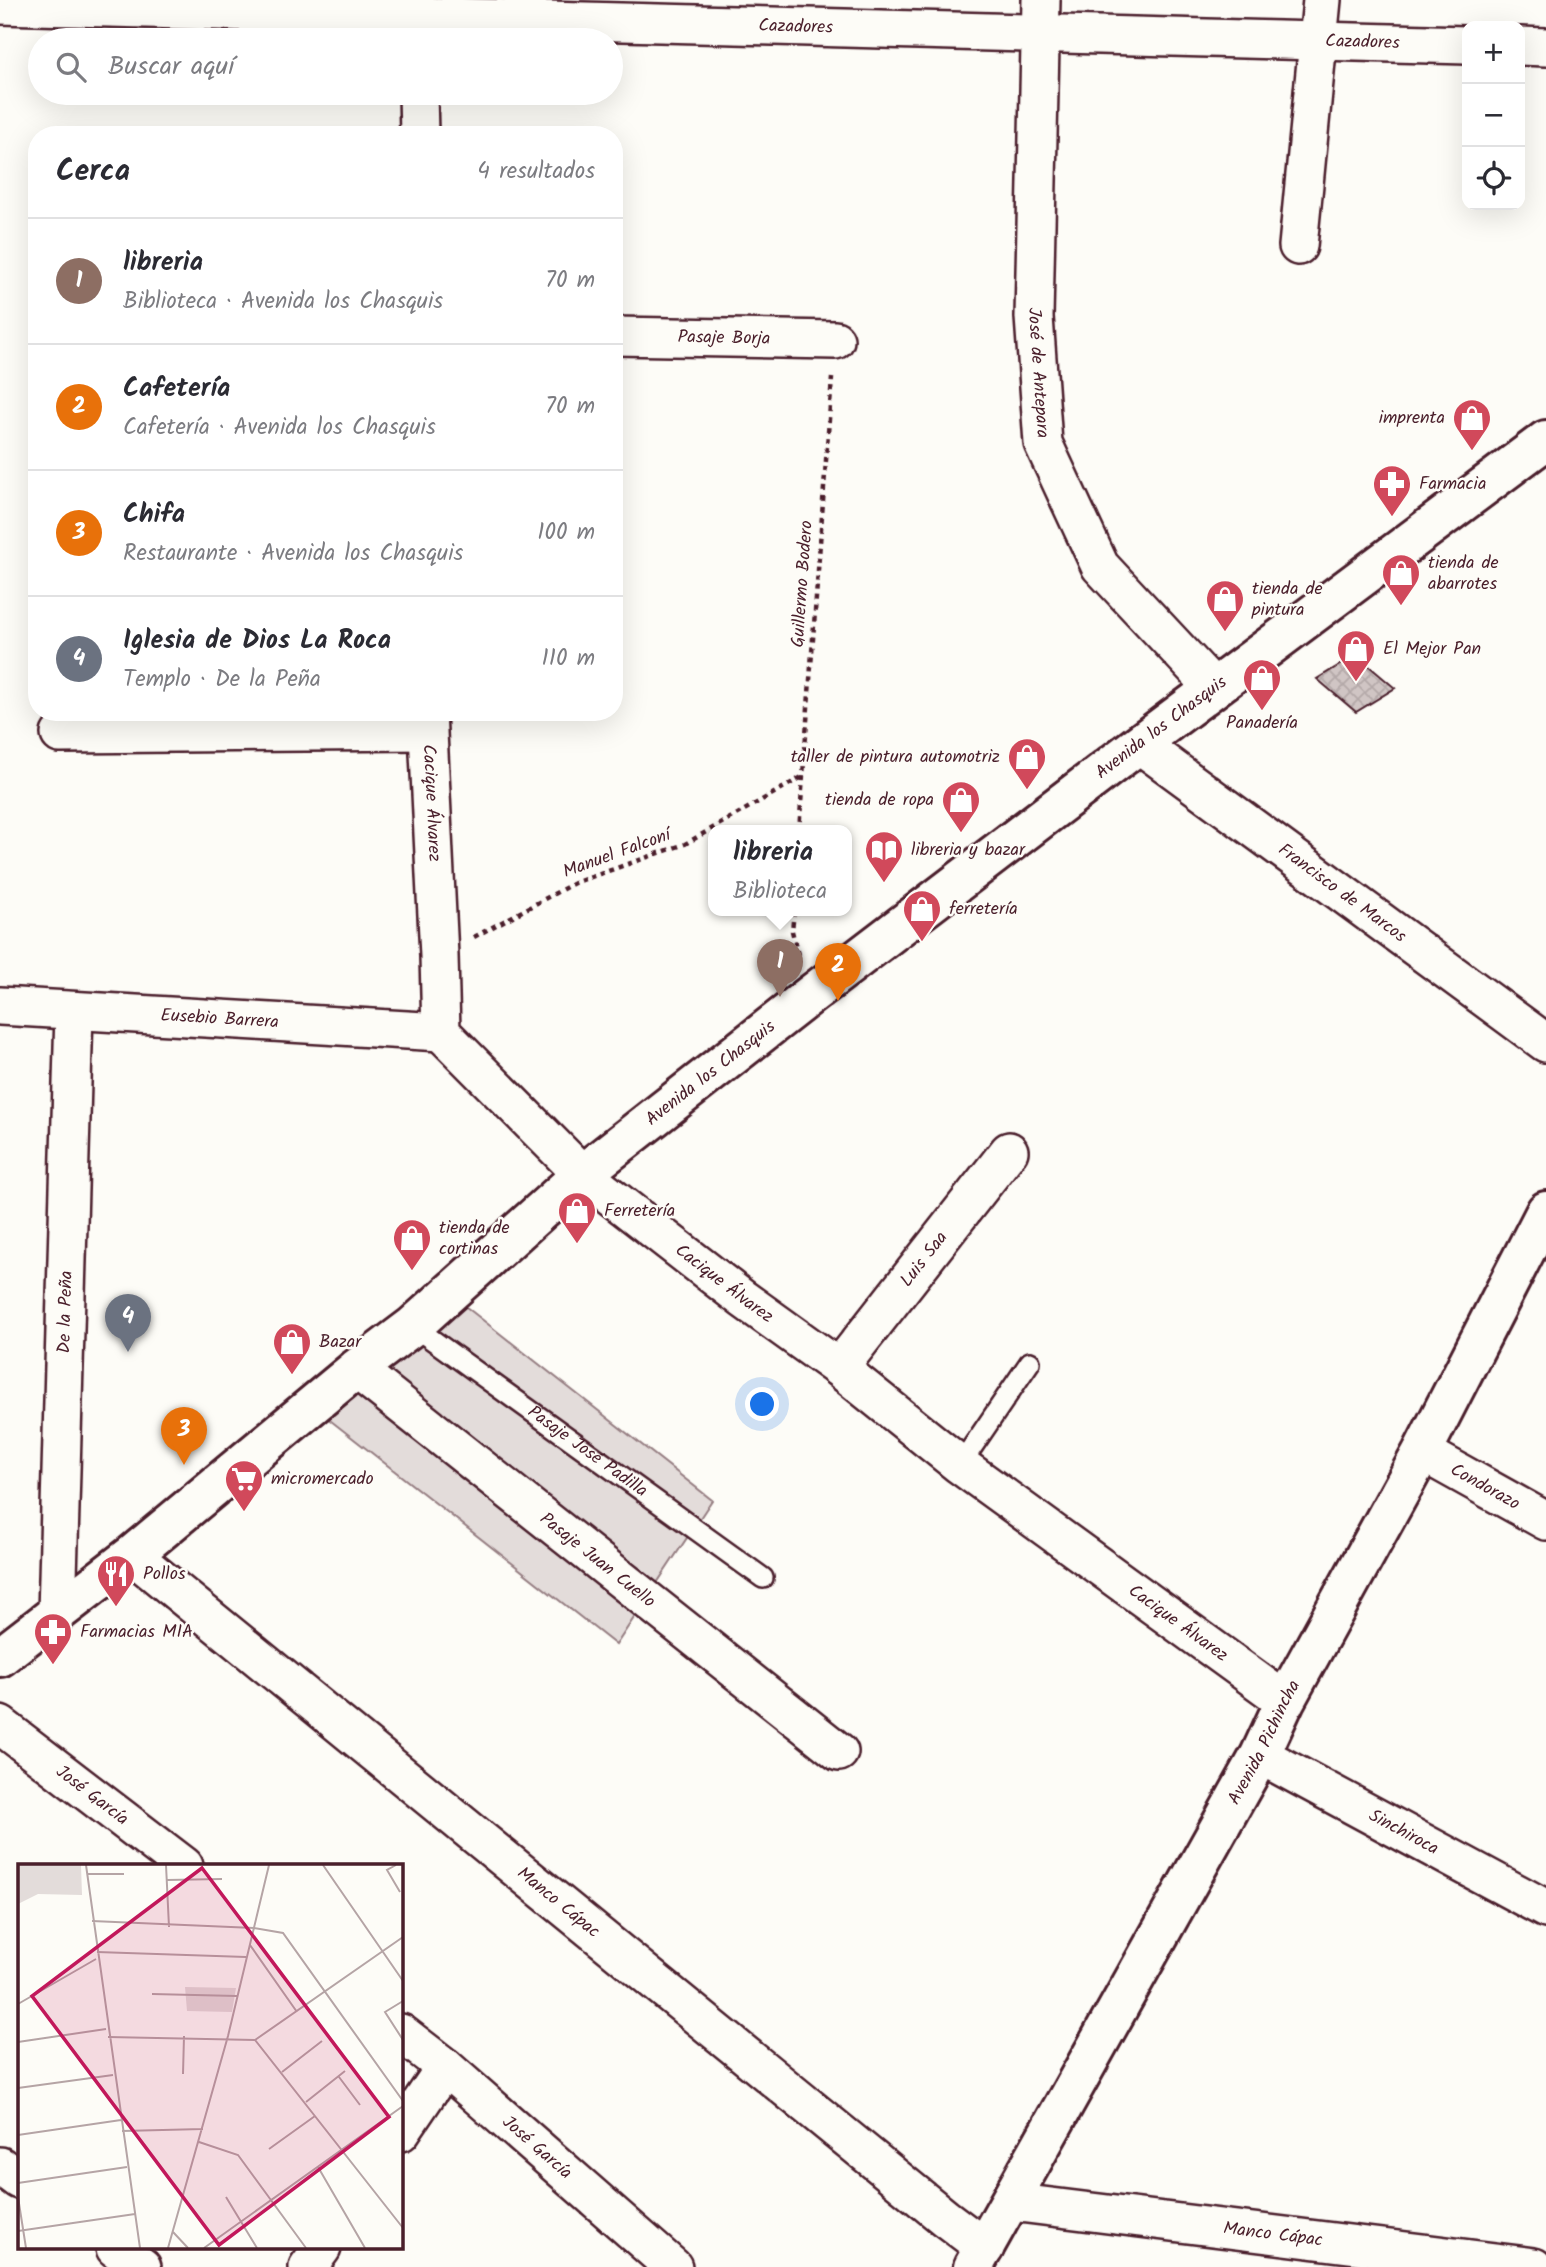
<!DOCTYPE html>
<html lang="es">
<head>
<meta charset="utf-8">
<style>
	:root { --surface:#fff; --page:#f7f7f7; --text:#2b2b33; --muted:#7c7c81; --line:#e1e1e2; --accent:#d1495b }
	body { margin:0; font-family:Kalam,sans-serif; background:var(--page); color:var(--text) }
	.controls { position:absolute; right:21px; top:21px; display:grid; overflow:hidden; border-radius:14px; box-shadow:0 7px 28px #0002 }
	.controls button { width:63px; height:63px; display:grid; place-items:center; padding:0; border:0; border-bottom:2px solid var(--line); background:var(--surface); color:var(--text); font:35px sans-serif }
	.you { position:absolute; left:763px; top:1405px; width:24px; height:24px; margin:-18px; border:5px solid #fff; border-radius:50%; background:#1a73e8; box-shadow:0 0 0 10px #1a73e833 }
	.badge { display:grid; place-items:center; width:46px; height:46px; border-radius:50%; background:var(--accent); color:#fff; font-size:23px; font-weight:700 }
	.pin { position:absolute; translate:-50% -58px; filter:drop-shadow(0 2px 4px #0008) }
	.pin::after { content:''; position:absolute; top:37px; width:24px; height:21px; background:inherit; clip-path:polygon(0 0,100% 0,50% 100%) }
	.popup { position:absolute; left:708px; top:825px; width:144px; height:91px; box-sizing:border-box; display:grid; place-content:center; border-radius:14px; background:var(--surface); filter:drop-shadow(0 2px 5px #0005); font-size:23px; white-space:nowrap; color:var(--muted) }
	.popup b { font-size:26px; color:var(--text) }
	.popup::after { content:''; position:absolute; left:50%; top:100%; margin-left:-14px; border:14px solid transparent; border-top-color:var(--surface) }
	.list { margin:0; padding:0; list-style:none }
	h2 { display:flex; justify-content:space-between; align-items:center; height:91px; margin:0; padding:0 28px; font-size:30px }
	h2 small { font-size:23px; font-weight:400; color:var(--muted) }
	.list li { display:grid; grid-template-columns:46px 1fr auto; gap:21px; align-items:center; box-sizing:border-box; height:126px; padding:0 28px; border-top:2px solid var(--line) }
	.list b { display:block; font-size:26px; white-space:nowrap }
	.list p { margin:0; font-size:23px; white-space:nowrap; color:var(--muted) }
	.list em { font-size:23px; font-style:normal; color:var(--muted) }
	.icon { flex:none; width:38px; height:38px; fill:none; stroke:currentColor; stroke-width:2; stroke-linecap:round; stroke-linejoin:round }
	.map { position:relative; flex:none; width:1546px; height:2267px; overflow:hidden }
	.search { position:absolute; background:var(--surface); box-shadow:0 7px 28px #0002; left:28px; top:28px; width:595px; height:77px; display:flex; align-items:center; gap:18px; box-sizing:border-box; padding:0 24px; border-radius:38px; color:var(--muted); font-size:26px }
	.panel { position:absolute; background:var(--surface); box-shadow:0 7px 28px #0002; left:28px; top:126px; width:595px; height:595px; border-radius:28px }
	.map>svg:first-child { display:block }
	.pitch { fill:#e3dcda; stroke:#967e82; stroke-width:2 }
	.building { fill:url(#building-cross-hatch); stroke:#4a1f2b; stroke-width:2 }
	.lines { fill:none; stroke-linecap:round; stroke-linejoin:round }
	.service-casing { stroke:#4a1f2b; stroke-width:24 }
	.minor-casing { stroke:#4a1f2b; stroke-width:42 }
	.secondary-casing { stroke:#4a1f2b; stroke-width:44 }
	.path { stroke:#4a1f2b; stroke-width:4.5; stroke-dasharray:5 5; stroke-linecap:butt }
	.service { stroke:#fdfcf7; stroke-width:19 }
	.minor { stroke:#fdfcf7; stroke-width:37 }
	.secondary { stroke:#fdfcf7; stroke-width:38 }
	.labels { text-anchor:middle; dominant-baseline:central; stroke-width:5; stroke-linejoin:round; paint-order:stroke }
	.street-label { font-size:18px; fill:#4a1f2b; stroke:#fdfcf7 }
	.poi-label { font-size:18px; fill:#4a1f2b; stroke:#fdfcf7; text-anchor:start }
	.inset-road { fill:none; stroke:#b5a4a5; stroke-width:2 }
	.view { fill:#c2185b; fill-opacity:0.15; stroke:#c2185b; stroke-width:3.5 }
	.inset-edge { fill:none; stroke:#4a1f2b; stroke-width:3.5 }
</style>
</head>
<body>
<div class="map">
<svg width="1546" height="2267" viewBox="0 0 1546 2267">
	<defs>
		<pattern id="building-cross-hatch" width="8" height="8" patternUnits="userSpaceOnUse" patternTransform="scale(1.75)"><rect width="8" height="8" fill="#d0c5c4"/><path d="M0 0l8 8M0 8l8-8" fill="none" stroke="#b4a9a9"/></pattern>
	</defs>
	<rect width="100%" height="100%" fill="#fdfcf7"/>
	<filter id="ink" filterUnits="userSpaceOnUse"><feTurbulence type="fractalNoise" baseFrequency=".0143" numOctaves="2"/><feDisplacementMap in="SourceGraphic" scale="14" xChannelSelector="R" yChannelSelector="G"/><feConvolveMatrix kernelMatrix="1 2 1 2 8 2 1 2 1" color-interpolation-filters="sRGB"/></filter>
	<g filter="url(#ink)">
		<path class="pitch" d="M456,1299l256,201 -96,145 -290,-228z"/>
		<path class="building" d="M1356,655l39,33 -39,24 -39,-33z"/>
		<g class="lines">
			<defs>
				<g id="service">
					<path id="s1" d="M413,1326l350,252"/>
					<path d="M960,1465l70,-103"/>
				</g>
				<g id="minor">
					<path id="s2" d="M1041,0l-7,317 9,126 57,123 114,122"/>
					<path id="s3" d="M0,5l1467,40"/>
					<path d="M1520,46l26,1"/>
					<path d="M418,93l1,42"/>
					<path d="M1298,246l24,-246"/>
					<path id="s4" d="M614,336l221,4"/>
					<path id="s5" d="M427,712l12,244 2,76 141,142 161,125 96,69 121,97 325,236"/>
					<path d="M60,734l367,-3"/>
					<path id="s6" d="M1139,744l407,299"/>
					<path id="s7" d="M0,1006l441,26"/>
					<path id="s8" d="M839,1368l170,-217"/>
					<path id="s9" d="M356,1369l483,383"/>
					<path id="s10" d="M1422,1452l124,69"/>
					<path id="s11" d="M132,1555l813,663 40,30"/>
					<path id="s12" d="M57,1613l17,-601"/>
					<path id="s13" d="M0,1725l184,141"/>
					<path id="s14" d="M1260,1755l286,154"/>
					<path id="s15" d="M401,2033l44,34 228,200"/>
					<path d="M401,2132l44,-65"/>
					<path d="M0,2166l19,14"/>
					<path id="s16" d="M1011,2202l523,65"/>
					<path d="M115,2248l27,19"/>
					<path d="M308,2267l14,-19"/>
				</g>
				<g id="secondary">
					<path id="s17" d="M0,1657l132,-102 224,-186 57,-43 169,-152 227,-178 330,-252 407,-304"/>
					<path id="s18" d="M973,2267l287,-512 25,-54 137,-249 124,-241"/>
				</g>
			</defs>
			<use href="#service" class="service-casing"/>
			<use href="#minor" class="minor-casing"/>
			<use href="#secondary" class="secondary-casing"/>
			<path class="path" d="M799,831l33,-453
				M794,911l-2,20 6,24
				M474,937l100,-54 111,-39 117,-67"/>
			<use href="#service" class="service"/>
			<use href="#minor" class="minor"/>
			<use href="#secondary" class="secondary"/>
		</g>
	</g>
	<defs>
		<symbol id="shop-pin" viewBox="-11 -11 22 30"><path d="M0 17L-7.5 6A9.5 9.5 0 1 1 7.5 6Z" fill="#d1495b" stroke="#fdfcf7"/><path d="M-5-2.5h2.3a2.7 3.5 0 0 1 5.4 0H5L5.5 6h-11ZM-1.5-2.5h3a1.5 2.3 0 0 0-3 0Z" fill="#fff"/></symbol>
		<symbol id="pharmacy-pin" viewBox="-11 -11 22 30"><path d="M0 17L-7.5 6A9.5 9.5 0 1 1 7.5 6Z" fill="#d1495b" stroke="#fdfcf7"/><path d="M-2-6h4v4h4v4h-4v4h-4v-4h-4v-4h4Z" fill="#fff"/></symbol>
		<symbol id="library-pin" viewBox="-11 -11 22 30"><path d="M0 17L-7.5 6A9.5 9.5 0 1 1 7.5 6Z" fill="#d1495b" stroke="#fdfcf7"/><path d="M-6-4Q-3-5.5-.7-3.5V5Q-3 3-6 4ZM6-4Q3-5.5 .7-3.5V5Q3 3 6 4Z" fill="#fff"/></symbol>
		<symbol id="supermarket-pin" viewBox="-11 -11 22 30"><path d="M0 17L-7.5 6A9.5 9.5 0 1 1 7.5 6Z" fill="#d1495b" stroke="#fdfcf7"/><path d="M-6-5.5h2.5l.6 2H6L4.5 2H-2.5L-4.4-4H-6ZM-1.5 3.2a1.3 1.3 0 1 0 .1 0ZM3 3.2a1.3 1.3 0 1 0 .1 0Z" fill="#fff"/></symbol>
		<symbol id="restaurant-pin" viewBox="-11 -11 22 30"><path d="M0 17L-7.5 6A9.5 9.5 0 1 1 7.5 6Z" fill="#d1495b" stroke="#fdfcf7"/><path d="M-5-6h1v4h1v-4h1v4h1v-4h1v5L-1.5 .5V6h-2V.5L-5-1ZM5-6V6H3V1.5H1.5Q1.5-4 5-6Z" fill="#fff"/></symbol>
	</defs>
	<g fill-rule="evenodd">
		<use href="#shop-pin" x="1450" y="396" width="44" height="60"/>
		<use href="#pharmacy-pin" x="1370" y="462" width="44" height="60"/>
		<use href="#shop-pin" x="1379" y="551" width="44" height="60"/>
		<use href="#shop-pin" x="1203" y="577" width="44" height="60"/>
		<use href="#shop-pin" x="1334" y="627" width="44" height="60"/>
		<use href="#shop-pin" x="1240" y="656" width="44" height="60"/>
		<use href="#shop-pin" x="1005" y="735" width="44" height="60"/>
		<use href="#shop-pin" x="939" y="778" width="44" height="60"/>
		<use href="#library-pin" x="862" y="828" width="44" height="60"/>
		<use href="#shop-pin" x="900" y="887" width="44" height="60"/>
		<use href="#shop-pin" x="555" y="1189" width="44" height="60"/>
		<use href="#shop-pin" x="390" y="1216" width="44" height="60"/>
		<use href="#shop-pin" x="270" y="1320" width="44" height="60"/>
		<use href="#supermarket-pin" x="222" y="1457" width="44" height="60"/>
		<use href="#restaurant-pin" x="94" y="1552" width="44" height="60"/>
		<use href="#pharmacy-pin" x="31" y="1610" width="44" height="60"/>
	</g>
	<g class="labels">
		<g class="street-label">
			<text stroke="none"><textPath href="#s3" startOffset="796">Cazadores</textPath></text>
			<text stroke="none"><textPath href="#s3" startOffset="1363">Cazadores</textPath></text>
			<text stroke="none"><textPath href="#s4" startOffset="110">Pasaje Borja</textPath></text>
			<text stroke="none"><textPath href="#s2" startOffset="373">José de Antepara</textPath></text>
			<text transform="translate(803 584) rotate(-86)">Guillermo Bodero</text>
			<text stroke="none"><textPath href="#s17" startOffset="1488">Avenida los Chasquis</textPath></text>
			<text stroke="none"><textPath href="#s5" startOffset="91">Cacique Álvarez</textPath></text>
			<text transform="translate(617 854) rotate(-20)">Manuel Falconí</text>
			<text stroke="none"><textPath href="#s6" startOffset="252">Francisco de Marcos</textPath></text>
			<text stroke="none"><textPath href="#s7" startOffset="220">Eusebio Barrera</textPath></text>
			<text stroke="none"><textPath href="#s17" startOffset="920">Avenida los Chasquis</textPath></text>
			<text stroke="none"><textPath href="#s8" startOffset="138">Luis Saa</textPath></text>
			<text stroke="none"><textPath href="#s5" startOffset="700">Cacique Álvarez</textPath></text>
			<text stroke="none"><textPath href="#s12" startOffset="301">De la Peña</textPath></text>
			<text stroke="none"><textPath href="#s1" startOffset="215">Pasaje José Padilla</textPath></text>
			<text stroke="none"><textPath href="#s10" startOffset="72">Condorazo</textPath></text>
			<text stroke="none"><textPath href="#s9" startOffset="308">Pasaje Juan Cuello</textPath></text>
			<text stroke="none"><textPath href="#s5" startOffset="1267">Cacique Álvarez</textPath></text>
			<text stroke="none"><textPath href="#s18" startOffset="600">Avenida Pichincha</textPath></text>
			<text stroke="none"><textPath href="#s13" startOffset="116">José García</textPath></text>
			<text stroke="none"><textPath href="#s14" startOffset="163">Sinchiroca</textPath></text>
			<text stroke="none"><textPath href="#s11" startOffset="550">Manco Cápac</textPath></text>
			<text stroke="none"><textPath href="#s15" startOffset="178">José García</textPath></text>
			<text stroke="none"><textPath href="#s16" startOffset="264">Manco Cápac</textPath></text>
		</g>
		<g class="poi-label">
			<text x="1445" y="418" text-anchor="end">imprenta</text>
			<text x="1419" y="484">Farmacia</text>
			<text x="1428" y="563">tienda de<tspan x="1428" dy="21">abarrotes</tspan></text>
			<text x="1252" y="589">tienda de<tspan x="1252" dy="21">pintura</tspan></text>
			<text x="1383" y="649">El Mejor Pan</text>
			<text x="1262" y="723" text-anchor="middle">Panadería</text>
			<text x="1000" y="757" text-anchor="end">taller de pintura automotriz</text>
			<text x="934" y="800" text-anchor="end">tienda de ropa</text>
			<text x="911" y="850">libreria y bazar</text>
			<text x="949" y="909">ferretería</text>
			<text x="604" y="1211">Ferretería</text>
			<text x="439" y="1228">tienda de<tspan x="439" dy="21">cortinas</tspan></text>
			<text x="319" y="1342">Bazar</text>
			<text x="271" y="1479">micromercado</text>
			<text x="143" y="1574">Pollos</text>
			<text x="80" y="1632">Farmacias MIA</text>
		</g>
	</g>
	<g transform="translate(18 1864)">
		<rect width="385" height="385" fill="#fdfcf7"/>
		<path d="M0,1h63l1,30 -44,-1 -20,10z" fill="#e3dcda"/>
		<path d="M167,123l51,1 -4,24 -45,-1z" fill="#e3dcda"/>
		<path class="inset-road" d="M68,1l54,383M148,1l3,62M305,1l80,116M378,1l-9,5 13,22M69,10h37M149,16l55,-1M74,57l162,7 29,5 120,168M232,81l47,67M79,88l149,5M134,130l85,2M385,137l-18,11 18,28M0,140l78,-45M90,173l147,3 148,188M237,176l148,-103M0,178l88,-13M264,208l40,-31M165,210l1,-38M321,213l21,28M0,224l95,-13M288,238l39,-31M104,267l81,-2M0,271l103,-15M181,278l39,13 68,93M251,285l46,-33M300,303l47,81M0,319l109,-16M0,333l8,51M208,333l31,51M0,367l117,-17M155,368l15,16M150,384l60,-212 41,-171M186,384l199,-142"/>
		<path class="view" d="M184,4l187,249 -170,128 -187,-249z"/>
		<rect width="385" height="385" class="inset-edge"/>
	</g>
</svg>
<div class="controls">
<button>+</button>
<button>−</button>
<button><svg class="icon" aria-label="locate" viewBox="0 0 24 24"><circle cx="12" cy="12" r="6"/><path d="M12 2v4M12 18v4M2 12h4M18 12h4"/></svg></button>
</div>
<div class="you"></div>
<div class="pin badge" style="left:780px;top:997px;background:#8d6e63">1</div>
<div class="popup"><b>libreria</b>Biblioteca</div>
<div class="pin badge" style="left:838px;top:1001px;background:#e8710a">2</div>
<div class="pin badge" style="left:184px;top:1465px;background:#e8710a">3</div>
<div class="pin badge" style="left:128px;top:1352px;background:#6b7280">4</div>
<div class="search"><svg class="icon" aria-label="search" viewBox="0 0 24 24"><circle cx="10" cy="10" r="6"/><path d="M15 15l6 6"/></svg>Buscar aquí</div>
<section class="panel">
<h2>Cerca<small>4 resultados</small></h2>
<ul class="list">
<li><span class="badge" style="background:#8d6e63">1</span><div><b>libreria</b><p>Biblioteca · Avenida los Chasquis</p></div><em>70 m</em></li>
<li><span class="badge" style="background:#e8710a">2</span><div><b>Cafetería</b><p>Cafetería · Avenida los Chasquis</p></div><em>70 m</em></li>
<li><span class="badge" style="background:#e8710a">3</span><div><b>Chifa</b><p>Restaurante · Avenida los Chasquis</p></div><em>100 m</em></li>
<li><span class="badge" style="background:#6b7280">4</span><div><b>Iglesia de Dios La Roca</b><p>Templo · De la Peña</p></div><em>110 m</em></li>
</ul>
</section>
</div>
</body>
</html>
